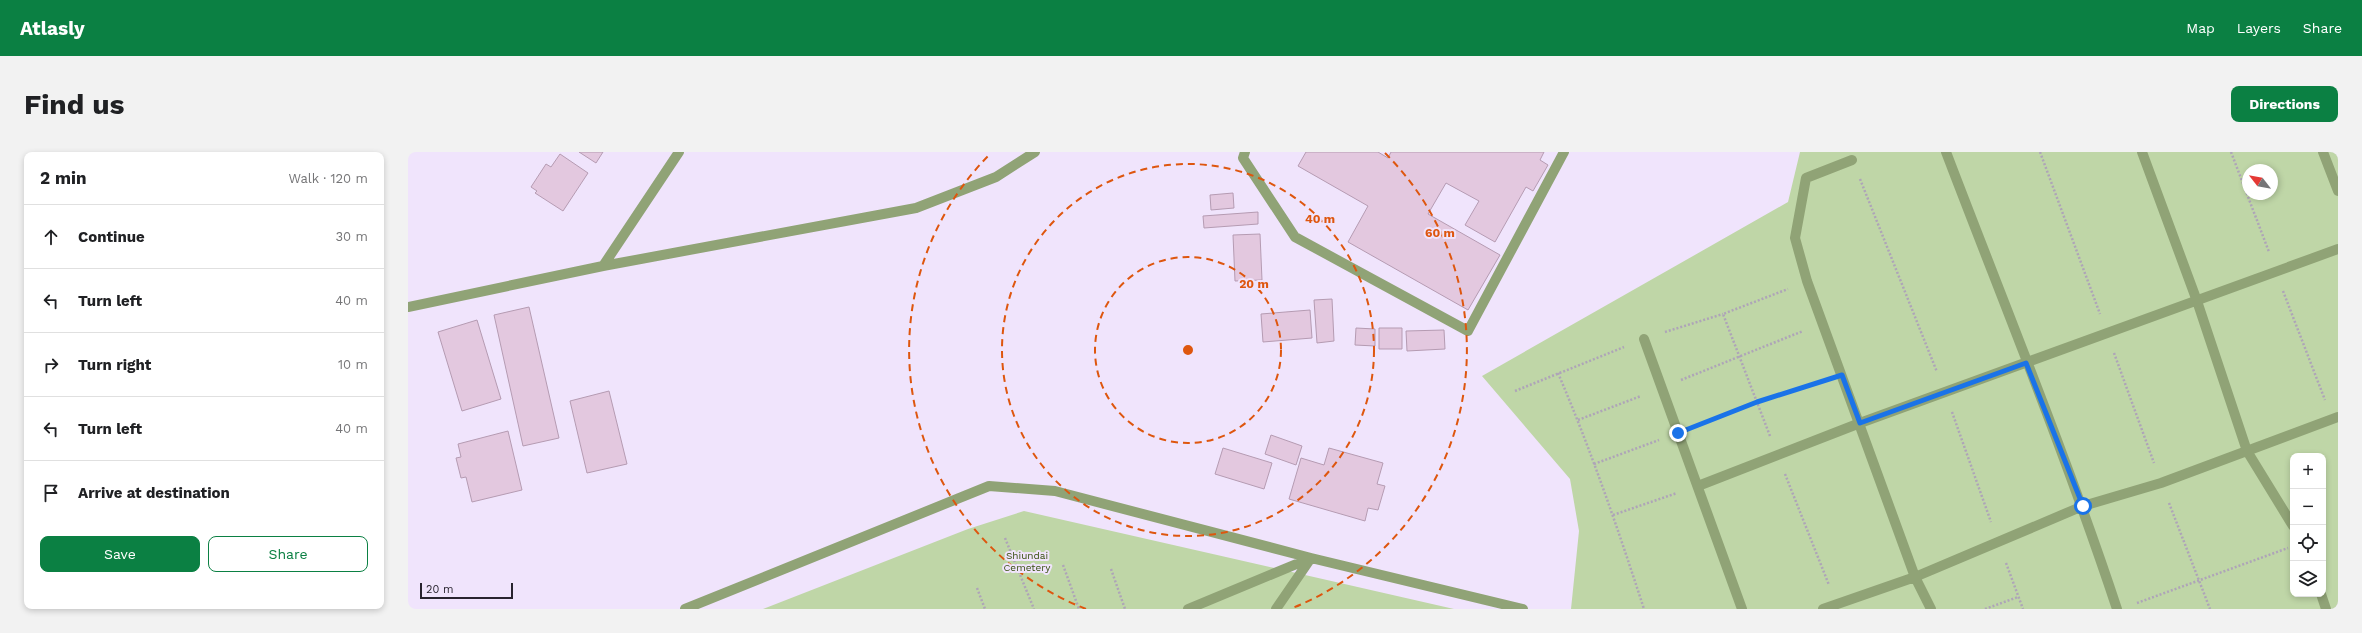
<!DOCTYPE html>
<html lang="en">
<head>
<meta charset="utf-8">
<style>
	:root { --surface:#fff; --page:#f2f2f2; --text:#202124; --muted:#757577; --line:#e0e0e0; --accent:#0b8043 }
	body { margin:0; font-family:"Work Sans",sans-serif; background:var(--page); color:var(--text) }
	.controls { position:absolute; right:12px; bottom:12px; display:grid; overflow:hidden; border-radius:8px; box-shadow:0 2px 6px #0003 }
	.controls button { width:36px; height:36px; display:grid; place-items:center; padding:0; border:0; border-bottom:1px solid var(--line); background:var(--surface); color:var(--text); font:20px sans-serif }
	.compass { position:absolute; left:1834px; top:12px; width:36px; height:36px; border-radius:50%; background:var(--surface); box-shadow:0 2px 6px #0003; rotate:301deg }
	.scale { position:absolute; left:12px; bottom:10px; width:93px; box-sizing:border-box; padding-left:4px; border:2px solid #28232e; border-top:0; font-size:11px; line-height:14px; white-space:nowrap; color:#28232e; -webkit-text-stroke:3px #f0e4fc; paint-order:stroke }
	.stop { position:absolute; width:12px; height:12px; margin:-9px; border:3px solid #1a73e8; border-radius:50%; background:#fff }
	.stop.end { background:#1a73e8; border-color:#fff; box-shadow:0 1px 4px #0008 }
	.list { margin:0; padding:0; list-style:none }
	h2 { display:flex; justify-content:space-between; align-items:center; height:52px; margin:0; padding:0 16px; font-size:17px }
	h2 small { font-size:13px; font-weight:400; color:var(--muted) }
	.list li { display:grid; grid-template-columns:26px 1fr auto; gap:12px; align-items:center; box-sizing:border-box; height:64px; padding:0 16px; border-top:1px solid var(--line) }
	.list b { display:block; font-size:15px; white-space:nowrap }
	.list em { font-size:13px; font-style:normal; color:var(--muted) }
	.actions { display:flex; gap:8px; padding:12px 16px }
	.actions a { flex:1; padding:9px 0; border:1px solid var(--accent); border-radius:8px; text-align:center; font-size:14px; color:var(--accent) }
	.actions .main { background:var(--accent); color:#fff }
	.icon { flex:none; width:22px; height:22px; fill:none; stroke:currentColor; stroke-width:2; stroke-linecap:round; stroke-linejoin:round }
	.map { position:relative; flex:none; width:1930px; height:457px; overflow:hidden; border-radius:8px }
	header { display:flex; align-items:center; gap:24px; box-sizing:border-box; height:56px; padding:0 20px; background:var(--accent); color:#fff }
	header strong { font-size:19px }
	nav { display:flex; gap:22px; margin-inline-start:auto; font-size:14px }
	.intro { display:flex; align-items:center; justify-content:space-between; box-sizing:border-box; height:96px; padding:0 24px }
	h1 { margin:0; font-size:28px }
	.button { padding:10px 18px; border-radius:8px; background:var(--accent); color:#fff; font-size:14px; font-weight:700 }
	main { display:flex; gap:24px; padding:0 24px }
	aside { flex:1; background:var(--surface); border-radius:8px; box-shadow:0 2px 6px #0003 }
	.map>svg:first-child { display:block }
	.green { fill:#bfd6a7; fill-rule:evenodd }
	.building { fill:#e3c8df; stroke:#b59bb2 }
	.lines { fill:none; stroke-linecap:round; stroke-linejoin:round }
	.path { stroke:#aea4b8; stroke-width:2.5; stroke-dasharray:2 2; stroke-linecap:butt }
	.minor { stroke:#90a376; stroke-width:10 }
	.route { stroke:#1a73e8; stroke-width:5 }
	.ring { fill:none; stroke:#de560e; stroke-width:2; stroke-dasharray:7 5 }
	.labels { text-anchor:middle; dominant-baseline:central; stroke-width:4; stroke-linejoin:round; paint-order:stroke }
	.park-label { font-size:10px; fill:#354e0c; stroke:#f0e4fc }
	.centre { fill:#de560e; stroke:#f0e4fc; stroke-width:2 }
	.ring-label { font-size:12px; text-anchor:middle; font-weight:bold; fill:#de560e; stroke:#f0e4fc; stroke-width:4; stroke-linejoin:round; paint-order:stroke }
</style>
</head>
<body>
<header>
<strong>Atlasly</strong>
<nav><a>Map</a><a>Layers</a><a>Share</a></nav>
</header>
<div class="intro"><h1>Find us</h1><a class="button">Directions</a></div>
<main>
<aside>
<h2>2 min<small>Walk · 120 m</small></h2>
<ul class="list">
<li><svg class="icon" aria-label="ahead" viewBox="0 0 24 24"><path d="M12 20V5M6 11l6-6 6 6"/></svg><div><b>Continue</b></div><em>30 m</em></li>
<li><svg class="icon" aria-label="left" viewBox="0 0 24 24"><path d="M17 20v-9H6M10 6l-5 5 5 5"/></svg><div><b>Turn left</b></div><em>40 m</em></li>
<li><svg class="icon" aria-label="right" viewBox="0 0 24 24"><path d="M7 20v-9h11M14 6l5 5-5 5"/></svg><div><b>Turn right</b></div><em>10 m</em></li>
<li><svg class="icon" aria-label="left" viewBox="0 0 24 24"><path d="M17 20v-9H6M10 6l-5 5 5 5"/></svg><div><b>Turn left</b></div><em>40 m</em></li>
<li><svg class="icon" aria-label="arrive" viewBox="0 0 24 24"><path d="M6 21V4h12l-3 4 3 4H6"/></svg><div><b>Arrive at destination</b></div></li>
</ul>
<div class="actions"><a class="main">Save</a><a>Share</a></div>
</aside>
<div class="map">
<svg width="1930" height="457" viewBox="0 0 1930 457">
	<rect width="100%" height="100%" fill="#f0e4fc"/>
	<path class="green" d="M1392,0h538v457h-767l8,-78 -9,-52 -88,-103 306,-174zM1840,18h24v24h-24zM1885,304h30v138h-30z
		M616,359l430,98h-691l205,-80z"/>
	<path class="building" d="M171,0h24l-7,11z
		M898,0h72l10,6 3,-6h153l-4,8 8,5 -15,26 -7,-4 -31,55 -30,-17 14,-24 -33,-18 -18,31 72,41 -32,55 -120,-68 20,-36 -70,-40z
		M152,2l28,19 -25,38 -28,-18 2,-2 -6,-4 15,-23 5,3z
		M825,41l1,15 -23,2 -1,-15z
		M850,60v12l-54,4 -1,-12z
		M852,82l2,46 -27,1 -2,-46z
		M924,147l2,42 -17,2 -3,-43z
		M121,155l30,131 -36,8 -29,-131z
		M902,158l2,28 -49,4 -2,-28z
		M69,168l24,79 -39,12 -24,-79z
		M948,176l19,1v17l-20,-1z
		M971,176h23v21h-23z
		M1036,178l1,19 -38,2 -1,-20z
		M201,239l18,73 -40,9 -17,-72z
		M100,279l14,59 -50,12 -6,-25 -5,1 -5,-20 5,-1 -3,-13z
		M863,283l31,11 -6,19 -31,-11z
		M815,296l49,15 -8,26 -49,-15z
		M921,296l54,15 -6,21 8,2 -7,24 -10,-2 -3,13 -76,-22 12,-41 23,7z"/>
	<g class="lines">
		<path class="path" d="M1632,0l60,162
			M1823,0l38,100
			M1452,27l77,193
			M1875,139l42,109
			M1257,180l58,-18
			M1706,201l40,110
			M1150,221c33,77 60,156 86,236
			M1273,228l122,-49
			M1107,239l109,-44
			M1544,260l39,110
			M1170,268l63,-24
			M1289,273l60,-23 64,-20
			M1362,284l-47,-122 65,-25
			M1186,312l65,-24
			M1377,322l44,111
			M1761,351l41,106
			M1205,363l64,-22
			M597,386l29,71
			M1598,411l17,46
			M655,413l16,44
			M703,417l14,40
			M569,436l8,21
			M1729,451l151,-55
			M1577,457l33,-12"/>
		<path class="minor" d="M837,0l-2,6 52,79 173,94 96,-179
			M1538,0c58,152 120,303 171,457
			M1734,0l55,149 50,150 46,75
			M1915,0l15,39
			M1444,8l-46,18 -11,60 12,43 108,296 16,32
			M195,114l76,-114
			M0,155l195,-41 313,-58 80,-31 39,-25
			M1236,187l98,270
			M1290,334l162,-63 478,-174
			M1913,442l5,15
			M277,457l304,-123 66,5 256,67 212,51
			M780,457l123,-51
			M868,457l35,-51
			M1415,457l92,-32 168,-71 78,-23 177,-66"/>
	</g>
	<g class="lines">
		<path class="route" d="M1270,281l79,-31 85,-27 18,48 166,-60 57,143"/>
	</g>
	<g class="ring">
		<circle cx="780" cy="198" r="93"/>
		<circle cx="780" cy="198" r="186"/>
		<path d="M678 457A278 278 0 0 1 583 1M977 1A278 278 0 0 1 882 457"/>
	</g>
	<g class="labels">
		<g class="park-label">
			<text x="619" y="403">Shiundai<tspan x="619" dy="12">Cemetery</tspan></text>
		</g>
	</g>
	<circle cx="780" cy="198" r="6" class="centre"/>
	<g class="ring-label">
		<text x="912" y="71">40 m</text>
		<text x="1032" y="85">60 m</text>
		<text x="846" y="136">20 m</text>
	</g>
</svg>
<div class="controls">
<button>+</button>
<button>−</button>
<button><svg class="icon" aria-label="locate" viewBox="0 0 24 24"><circle cx="12" cy="12" r="6"/><path d="M12 2v4M12 18v4M2 12h4M18 12h4"/></svg></button>
<button><svg class="icon" aria-label="layers" viewBox="0 0 24 24"><path d="M12 4l9 5-9 5-9-5zM3 14l9 5 9-5"/></svg></button>
</div>
<svg class="compass" viewBox="-18 -18 36 36"><path d="M0-13l5 13h-10z" fill="#e53935"/><path d="M0 13l5-13h-10z" fill="#757577"/></svg>
<div class="scale">20 m</div>
<div class="stop" style="left:1675px;top:354px"></div>
<div class="stop end" style="left:1270px;top:281px"></div>
</div>
</main>
</body>
</html>
